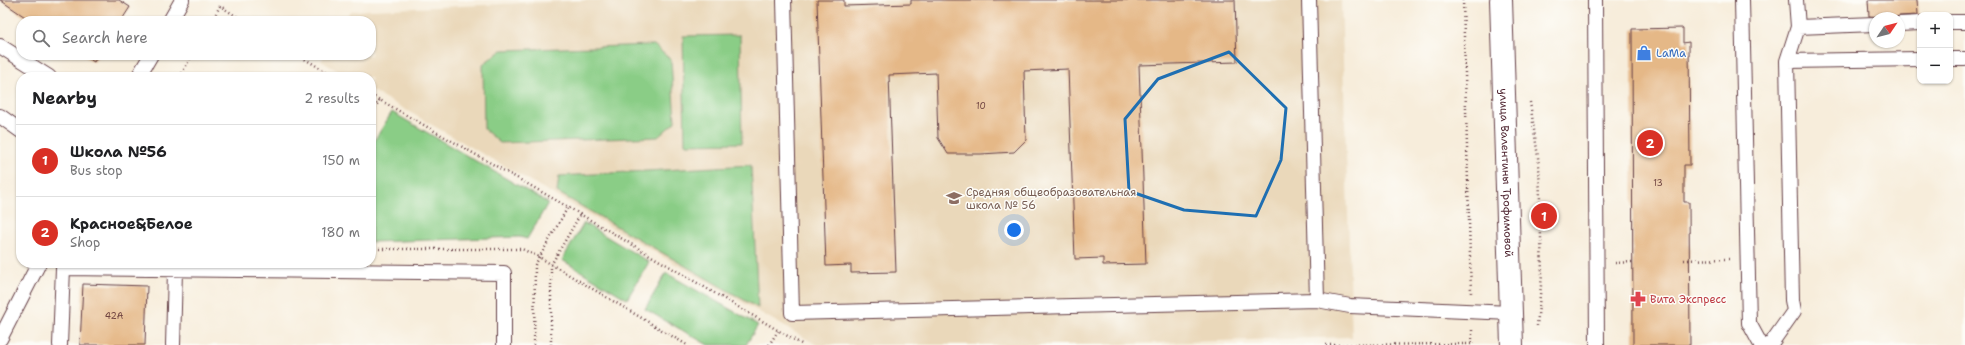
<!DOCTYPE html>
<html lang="en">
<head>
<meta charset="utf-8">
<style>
	:root { --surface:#fff; --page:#f6f6f6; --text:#202124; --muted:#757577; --line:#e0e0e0; --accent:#d93025 }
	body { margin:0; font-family:"Shantell Sans",sans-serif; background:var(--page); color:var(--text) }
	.controls { position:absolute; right:12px; top:12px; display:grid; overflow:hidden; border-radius:8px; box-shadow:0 1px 3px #0004 }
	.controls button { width:36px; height:36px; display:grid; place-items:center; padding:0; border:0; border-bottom:1px solid var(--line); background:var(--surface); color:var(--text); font:20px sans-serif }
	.compass { position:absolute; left:1869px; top:12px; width:36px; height:36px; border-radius:50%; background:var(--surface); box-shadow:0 1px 3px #0004; rotate:55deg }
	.you { position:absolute; left:1014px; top:230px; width:14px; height:14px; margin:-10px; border:3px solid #fff; border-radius:50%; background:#1a73e8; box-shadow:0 0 0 6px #1a73e833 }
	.badge { display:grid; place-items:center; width:26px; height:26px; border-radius:50%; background:var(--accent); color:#fff; font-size:13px; font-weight:700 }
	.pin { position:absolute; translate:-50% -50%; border:2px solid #fff; box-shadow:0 1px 4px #0006 }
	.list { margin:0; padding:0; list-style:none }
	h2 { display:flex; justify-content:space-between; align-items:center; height:52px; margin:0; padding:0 16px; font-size:17px }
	h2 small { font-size:13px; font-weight:400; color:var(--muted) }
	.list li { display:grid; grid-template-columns:26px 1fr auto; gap:12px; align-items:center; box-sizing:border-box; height:72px; padding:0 16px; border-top:1px solid var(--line) }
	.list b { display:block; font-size:15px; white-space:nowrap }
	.list p { margin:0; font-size:13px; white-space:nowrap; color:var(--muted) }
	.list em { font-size:13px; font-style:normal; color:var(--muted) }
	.icon { flex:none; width:22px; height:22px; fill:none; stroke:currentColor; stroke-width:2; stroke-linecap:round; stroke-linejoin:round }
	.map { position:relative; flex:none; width:1965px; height:345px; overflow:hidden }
	.search { position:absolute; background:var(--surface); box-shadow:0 1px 3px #0004; left:16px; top:16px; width:360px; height:44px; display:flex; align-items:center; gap:10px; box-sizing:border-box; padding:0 14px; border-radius:16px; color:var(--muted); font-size:15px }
	.panel { position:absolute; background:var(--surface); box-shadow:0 1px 3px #0004; left:16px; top:72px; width:360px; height:196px; border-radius:16px }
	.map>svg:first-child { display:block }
	.built { fill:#ead8ba }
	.green { fill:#8acd86; stroke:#6a7658 }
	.building { fill:#e5b887 }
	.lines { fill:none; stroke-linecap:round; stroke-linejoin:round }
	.lane-casing { stroke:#643e45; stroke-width:16 }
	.street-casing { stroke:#643e45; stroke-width:24 }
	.path { stroke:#643e45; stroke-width:2.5; stroke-dasharray:1 3; stroke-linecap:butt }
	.lane { stroke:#fff; stroke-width:14 }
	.street { stroke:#fff; stroke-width:22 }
	.marked { fill:none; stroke:#1f6fb2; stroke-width:3; stroke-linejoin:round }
	.labels { text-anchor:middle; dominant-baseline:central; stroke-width:3; stroke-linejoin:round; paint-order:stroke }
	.number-label { font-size:9px; fill:#714542 }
	.shop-label { font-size:11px; fill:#366cbe; stroke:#fdfcf7; text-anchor:start }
	.street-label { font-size:11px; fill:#4a1f2b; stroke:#fdfcf7 }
	.education-label { font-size:11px; fill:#785e54; stroke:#fdfcf7; text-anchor:start }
	.health-label { font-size:11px; fill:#be3a42; stroke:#fdfcf7; text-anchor:start }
</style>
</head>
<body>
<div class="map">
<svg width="1965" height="345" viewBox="0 0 1965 345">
	<rect width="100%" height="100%" fill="#fdfcf7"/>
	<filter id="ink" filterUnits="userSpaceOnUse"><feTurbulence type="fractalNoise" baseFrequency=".025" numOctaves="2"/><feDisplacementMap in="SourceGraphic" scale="8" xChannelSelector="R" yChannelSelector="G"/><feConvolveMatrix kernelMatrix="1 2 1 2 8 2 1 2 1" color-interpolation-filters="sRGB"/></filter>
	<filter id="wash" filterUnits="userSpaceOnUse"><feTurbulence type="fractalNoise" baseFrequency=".012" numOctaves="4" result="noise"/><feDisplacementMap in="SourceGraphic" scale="16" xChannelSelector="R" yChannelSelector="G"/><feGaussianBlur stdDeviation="0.9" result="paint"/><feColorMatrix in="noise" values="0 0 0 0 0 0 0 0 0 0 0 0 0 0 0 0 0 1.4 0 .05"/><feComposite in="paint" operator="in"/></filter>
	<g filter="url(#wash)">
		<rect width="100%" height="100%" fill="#f7eddb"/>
		<path class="built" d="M589,0h752l11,337 -261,8h-274l-446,-255v-13h-23l-27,-16 4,-6h46v-34h-27l6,-10z"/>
		<path class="green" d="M740,35l2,108 -57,1 -2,-108z
			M654,45l17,15 4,62 -17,15 -158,6 -16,-14 -1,-65 19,-14z
			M392,112l156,91 -21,36 -7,-2 -149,5v-96z
			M751,165l7,143 -201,-116 2,-16z
			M584,223l65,39 -22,37 -65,-39z
			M666,273l92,52 -12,20h-38l-63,-36z"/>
		<g id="blocks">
			<path class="building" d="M0,0h119l11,7 -9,14h-90z
				M817,0h27v6l67,-2v-4h324l2,62 -98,3 7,199 -43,1v-7l-28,1 -7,-190 -44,2 2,69 -12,12 -33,2h-33l-10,-16 -2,-65 -47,2 7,197 -45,1v-8l-25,1z
				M1868,0h49l1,15 -19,1 -6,2 -24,-2z
				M1683,28v15l6,-1 1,123h-6v37h5l1,143h-57l-1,-316z
				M83,55h15l-4,7z
				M83,284l64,2 -2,59h-65z"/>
		</g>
	</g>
	<g filter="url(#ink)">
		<use href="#blocks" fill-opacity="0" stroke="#643e45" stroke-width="1"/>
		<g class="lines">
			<defs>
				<path id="lane" d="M784,0l8,313 525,-13 -8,-300
					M1595,0l2,345
					M1742,0l7,323 12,22
					M170,21l12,-21
					M1950,22h15
					M1899,24l21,-1
					M1798,27l77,-3
					M0,46l49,31
					M1950,59h15
					M1787,61l133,-2
					M138,77l13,-22
					M0,116l21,15
					M1317,300l33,6 161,7
					M0,339l39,-76
					M60,345l3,-77 441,5v72
					M173,345l2,-75
					M1770,345l24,-34 -2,-11 -5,-239 11,-34 -2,-27"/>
				<g id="street">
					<path id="s1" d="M1501,0l11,345"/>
				</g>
			</defs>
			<use href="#lane" class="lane-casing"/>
			<use href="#street" class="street-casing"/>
			<path class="path" d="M1463,0l8,293
				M212,21l8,-15 24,15
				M298,55l37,22
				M180,77l12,-22
				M322,77l3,-5
				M371,95l197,112 235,138
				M1530,102l9,62 3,111 -5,51
				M371,115l9,-16
				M371,249h151l17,8 148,88
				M1684,260l45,-1
				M1615,263l17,-1
				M1472,330v15
				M534,345l1,-80 33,-58
				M551,345v-80l29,-50
				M769,345l9,-14
				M1326,345l146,-1"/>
			<use href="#lane" class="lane"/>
			<use href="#street" class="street"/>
		</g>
	</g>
	<path class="marked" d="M1229,52l57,56 -5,52 -25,56 -72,-6 -55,-19 -4,-72 33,-40z"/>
	<defs>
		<symbol id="shop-bare" viewBox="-9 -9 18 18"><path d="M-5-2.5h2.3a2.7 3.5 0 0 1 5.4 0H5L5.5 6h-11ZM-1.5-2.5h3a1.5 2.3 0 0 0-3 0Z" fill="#3f7fe0" stroke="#fdfcf7" stroke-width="2.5" paint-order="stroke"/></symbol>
		<symbol id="school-bare" viewBox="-9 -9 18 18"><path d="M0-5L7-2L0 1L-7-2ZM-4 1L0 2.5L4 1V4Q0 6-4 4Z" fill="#8d6e63" stroke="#fdfcf7" stroke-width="2.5" paint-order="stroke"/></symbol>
		<symbol id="pharmacy-bare" viewBox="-9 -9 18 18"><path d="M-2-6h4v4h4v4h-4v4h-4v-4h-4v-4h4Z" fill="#e0444e" stroke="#fdfcf7" stroke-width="2.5" paint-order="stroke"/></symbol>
	</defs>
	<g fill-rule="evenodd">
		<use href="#shop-bare" x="1633" y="42" width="22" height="22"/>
		<use href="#school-bare" x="943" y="187" width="22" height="22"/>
		<use href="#pharmacy-bare" x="1627" y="288" width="22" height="22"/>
	</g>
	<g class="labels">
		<g class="number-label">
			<text x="981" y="106">10</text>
			<text x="1658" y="183">13</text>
			<text x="114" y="316">42А</text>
		</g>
		<g class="shop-label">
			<text x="1656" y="53">LaMa</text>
		</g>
		<g class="street-label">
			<text stroke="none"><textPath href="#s1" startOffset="173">улица Валентины Трофимовой</textPath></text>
		</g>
		<g class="education-label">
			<text x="966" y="192">Средняя общеобразовательная<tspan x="966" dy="13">школа № 56</tspan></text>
		</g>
		<g class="health-label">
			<text x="1650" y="299">Вита Экспресс</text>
		</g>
	</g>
</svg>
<div class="controls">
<button>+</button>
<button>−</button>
</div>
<svg class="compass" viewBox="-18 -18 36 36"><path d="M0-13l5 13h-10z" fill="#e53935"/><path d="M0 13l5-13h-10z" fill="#757577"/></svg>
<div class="you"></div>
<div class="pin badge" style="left:1544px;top:216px">1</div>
<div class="pin badge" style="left:1650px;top:143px">2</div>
<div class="search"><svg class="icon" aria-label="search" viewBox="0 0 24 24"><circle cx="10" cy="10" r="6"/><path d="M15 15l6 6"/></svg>Search here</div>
<section class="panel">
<h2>Nearby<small>2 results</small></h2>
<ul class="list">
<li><span class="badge">1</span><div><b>Школа №56</b><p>Bus stop</p></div><em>150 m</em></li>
<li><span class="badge">2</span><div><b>Красное&amp;Белое</b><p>Shop</p></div><em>180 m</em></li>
</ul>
</section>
</div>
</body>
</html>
